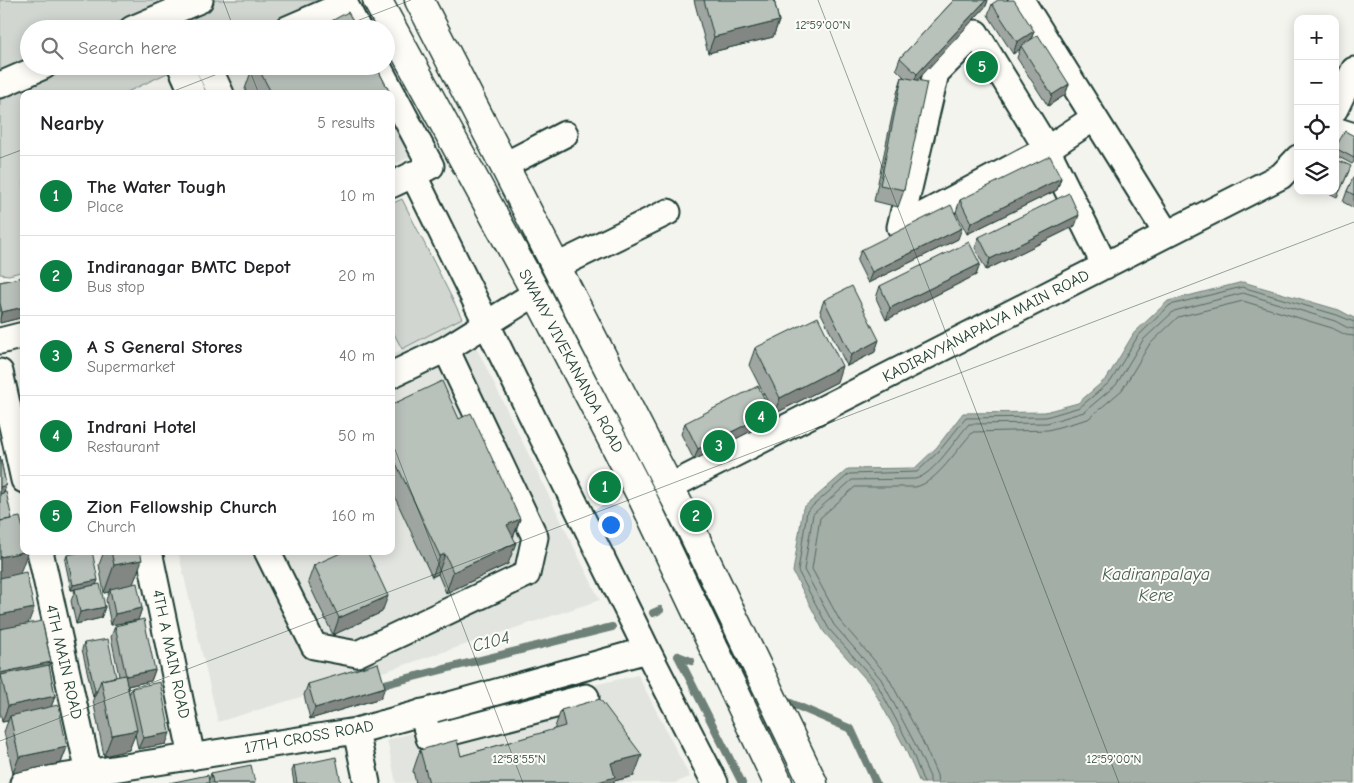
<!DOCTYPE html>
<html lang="en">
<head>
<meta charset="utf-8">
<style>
	:root { --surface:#fff; --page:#f6f6f6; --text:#202124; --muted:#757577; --line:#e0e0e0; --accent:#0b8043 }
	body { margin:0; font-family:"Comic Neue",sans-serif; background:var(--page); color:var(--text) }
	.controls { position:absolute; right:15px; top:15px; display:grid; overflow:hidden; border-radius:10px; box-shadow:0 2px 12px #0003 }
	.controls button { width:45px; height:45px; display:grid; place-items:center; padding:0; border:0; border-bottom:1px solid var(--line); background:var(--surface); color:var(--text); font:25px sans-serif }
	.you { position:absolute; left:610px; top:524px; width:18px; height:18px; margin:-12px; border:4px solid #fff; border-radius:50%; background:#1a73e8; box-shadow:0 0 0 8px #1a73e833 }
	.badge { display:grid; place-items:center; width:32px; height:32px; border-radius:50%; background:var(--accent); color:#fff; font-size:16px; font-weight:700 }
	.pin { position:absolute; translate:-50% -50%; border:2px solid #fff; box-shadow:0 1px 5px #0006 }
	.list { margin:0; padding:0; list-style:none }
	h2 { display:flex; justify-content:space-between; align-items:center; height:65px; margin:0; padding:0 20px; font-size:21px }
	h2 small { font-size:16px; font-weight:400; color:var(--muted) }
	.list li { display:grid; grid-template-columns:32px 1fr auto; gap:15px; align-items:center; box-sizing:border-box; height:80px; padding:0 20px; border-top:1px solid var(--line) }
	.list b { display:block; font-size:19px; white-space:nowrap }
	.list p { margin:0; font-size:16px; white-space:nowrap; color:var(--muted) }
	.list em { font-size:16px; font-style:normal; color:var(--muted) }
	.icon { flex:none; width:28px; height:28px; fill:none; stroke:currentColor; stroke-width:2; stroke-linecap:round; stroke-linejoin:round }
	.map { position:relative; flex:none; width:1354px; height:783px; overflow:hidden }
	.search { position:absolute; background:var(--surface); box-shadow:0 2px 12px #0003; left:20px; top:20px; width:375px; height:55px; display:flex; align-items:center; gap:12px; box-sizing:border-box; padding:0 18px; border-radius:28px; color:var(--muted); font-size:19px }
	.panel { position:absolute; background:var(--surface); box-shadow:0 2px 12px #0003; left:20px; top:90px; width:375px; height:465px; border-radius:10px }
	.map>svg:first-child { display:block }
	.built { fill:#e2e5df }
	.green { fill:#d1d6d1; stroke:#788a82 }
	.water { fill:#a3aea7; stroke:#6e8179 }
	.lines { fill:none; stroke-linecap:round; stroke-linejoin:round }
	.shore { stroke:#546a62; stroke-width:1 }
	.stream { stroke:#6e8179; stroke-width:8 }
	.minor-casing { stroke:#1f3d34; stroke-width:29 }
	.major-casing { stroke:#1f3d34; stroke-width:31 }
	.minor { stroke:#fdfcf7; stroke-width:25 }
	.major { stroke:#fdfcf7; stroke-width:28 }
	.wall { fill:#9fa6a1; stroke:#1f3d34 }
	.shaded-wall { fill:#828783; stroke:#1f3d34 }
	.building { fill:#b9c1bb; stroke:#1f3d34 }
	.ticks { fill:none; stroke:#1f3d34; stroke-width:1; stroke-opacity:0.45 }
	.labels { text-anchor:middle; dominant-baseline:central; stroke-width:4; stroke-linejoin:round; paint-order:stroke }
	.street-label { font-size:16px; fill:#1f3d34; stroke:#fdfcf7 }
	.water-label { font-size:18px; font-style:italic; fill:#475f56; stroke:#fdfcf7 }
	.ticks-label { font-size:12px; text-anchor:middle; fill:#1f3d34; stroke:#fdfcf7; stroke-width:4; stroke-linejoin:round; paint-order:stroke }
</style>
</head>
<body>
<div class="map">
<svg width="1354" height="783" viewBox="0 0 1354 783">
	<rect width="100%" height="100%" fill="#f4f4ef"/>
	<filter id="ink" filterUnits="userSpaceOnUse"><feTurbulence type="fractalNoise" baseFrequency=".02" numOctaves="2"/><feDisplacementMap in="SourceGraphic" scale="10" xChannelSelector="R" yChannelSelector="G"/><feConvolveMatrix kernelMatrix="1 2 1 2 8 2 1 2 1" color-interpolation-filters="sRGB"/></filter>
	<g filter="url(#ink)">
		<path class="built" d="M194,66h192l44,82 -39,18v-72h-185z
			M462,318l138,282 -226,75 -156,47 -40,-171h213v-196z
			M638,675l52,102 -15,6h-279l-9,-43 148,-42z"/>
		<path class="green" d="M0,0h323l-61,29h-233v37h153l-59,28h-99v177l-15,4 -9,-1z
			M402,199l60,119 -60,31 -11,-21v-124z"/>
		<path class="water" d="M1243,282l96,28 15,8v465h-434l-15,-35 -34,-63 -47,-53 -31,-60 10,-64 45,-39 67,-1 22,-21 26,-34 82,-1 33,-9 29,-25 27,-45 34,-32z"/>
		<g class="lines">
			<path class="shore" d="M924,783l-14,-37 -34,-64 -47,-53 -31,-58 9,-60 42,-37 68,-2 23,-22 26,-32 80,-1 34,-10 31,-26 27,-45 32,-31 72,-18 95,28 17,7
				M930,783v-6l-15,-33 -34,-65 -47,-54 -30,-55 9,-56 39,-34 63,-1c19,-4 41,-41 54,-55l78,-1 37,-11 32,-27 27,-45 31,-29 69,-18 92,28 13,7 6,1
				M938,783l-1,-8 -15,-35 -35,-65 -47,-54 -28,-52 8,-51 35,-31h60c22,-4 43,-40 58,-55l75,-2 40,-11 34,-29 27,-45 29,-28 65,-16 89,27 14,7 8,1"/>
			<path class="stream" d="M653,613l7,-3
				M678,656l64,127
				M678,656l13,5
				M377,686l235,-59
				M781,699l70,30 25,54"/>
			<defs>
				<path id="minor" d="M1021,0l146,234
					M132,29l68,-29
					M287,29l58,-25 13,25
					M208,66l13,28
					M378,66l53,100
					M181,67l12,27
					M0,85l44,-19
					M1335,109l19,-39
					M1094,118l-47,31 -147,78 36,-154 40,-40 71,116 58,117
					M1335,130l19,6
					M505,165l60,-31
					M413,174l234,476 68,133
					M391,185l36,-17
					M557,266l111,-54
					M0,341l24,-6
					M0,372l24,108
					M391,375l55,-26 90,-56
					M669,487l612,-311 17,-18
					M40,551l49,222
					M149,551l43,206
					M267,551l47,95 43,8 170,-80 8,-37 -89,-188
					M422,712l7,26 157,-41
					M356,731l11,52
					M23,783l333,-52 291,-81"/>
				<path id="major" d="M377,0l159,293 107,206 135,284
					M419,0l271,527 123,256"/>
			</defs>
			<use href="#minor" class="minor-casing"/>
			<use href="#major" class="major-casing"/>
			<use href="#minor" class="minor"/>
			<use href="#major" class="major"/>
		</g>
		<path class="wall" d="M694,0h80l5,21 -6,16 -65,16z
			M954,0h34l-2,6 -69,74 -13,110 -6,17 -24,-6 23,-108 5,-16 3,1 -9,-9 4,-11z
			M992,4l42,27 -3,9 38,44 -4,11 -17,11 -31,-48 3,-9 -7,5 -25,-39z
			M253,66h123l14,27v1h-143l-2,-5z
			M1354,136v26l-2,2 -17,-9v-7z
			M1335,159l14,12 -12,26 -12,-6h10z
			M1354,176v32l-11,-6 4,-11z
			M1061,178l-4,12 -90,44 -11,-22 4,-12z
			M1075,226l-89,44 -11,-22 4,-11z
			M958,239l-90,44 -11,-22 4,-11z
			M980,264l-4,11 -90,45 -10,-22 4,-12z
			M24,277v40l-24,6v-41z
			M824,300l51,52 -28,14 -27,-55z
			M755,348l82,34 -63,32 -25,-49z
			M391,405l129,114 -7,19 -5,26 -62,29 -8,-19 -6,3 -41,-88z
			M685,423h82l-73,37 -13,-26z
			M0,456l6,29 -2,8 16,81 8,50 21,42 6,30 -4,11 16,40 -6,16 -48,10 -9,-41 4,-11 -6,1 -2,-10z
			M104,551h36l-7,33 9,24 -4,12 -27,5 -5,-25 3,-8 -5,1 -5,-28z
			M67,555l31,25 -2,5 9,22 -4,11 -25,6 -5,-23 4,-11h-4l-6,-29z
			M314,565l68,47 -49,23 -25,-53z
			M115,626l40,44 -4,11 -23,5 1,8 3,-6 34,56 -28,5 -3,-15 -6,16 -25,6 -11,-56 1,-4 -1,1 -11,-48 2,-6 32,34 3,-1 -8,-39z
			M308,684l73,14 -71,21 -6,-24z
			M561,710l73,66 -20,5 -1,2h-197l-3,-12 7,-21 41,6 93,-26z
			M294,766l47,17h-47l-2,-12z
			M211,773l44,10h-86l40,-3z"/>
		<path class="shaded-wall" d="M986,0h2l-2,6 -73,79 4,-11z
			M779,21l-6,16 -65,16 6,-16z
			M1034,31l-4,11 -9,4 -1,3 -7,5 4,-12z
			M1069,84l-4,11 -17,11 4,-11z
			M1061,178l-4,12 -90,44 4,-11z
			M1079,215l-4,11 -89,44 4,-11z
			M962,228l-4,11 -90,44 4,-11z
			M980,264l-4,11 -90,45 4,-12z
			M24,307v10l-24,6v-5l2,-6z
			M879,340l-4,12 -28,14 4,-11z
			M842,366l-5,16 -63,32 6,-16z
			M771,412l-4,11 -73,37 4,-11z
			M6,485l-4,12h-2v-10z
			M520,519l-8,21 -5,-15z
			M516,543l-8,21 -62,29 7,-21z
			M28,551l-10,28 -18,4v-26z
			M445,554l-7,20 -6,3 8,-21z
			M142,560l-10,27 -22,2 -1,3 -5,1 10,-28z
			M98,580l-2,5 -25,5 2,-5z
			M388,596l-6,16 -49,23 6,-17z
			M105,607l-4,11 -25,6 4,-12z
			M34,608l-6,16 -28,6v-15z
			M142,608l-4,12 -27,5 4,-11z
			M51,662l-5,11 -45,2 -1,4v-6z
			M155,670l-4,11 -29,6 4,-11z
			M385,687l-4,11 -71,21 5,-11z
			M95,691h2l-2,5 -2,1z
			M55,696l-6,17 -39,3 -2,5 -6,1 6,-16z
			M137,730l-8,20 -25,6 8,-21z
			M170,733l-4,11 -28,5 5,-11z
			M67,747l-6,16 -48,10 6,-16z
			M642,755l-8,21 -20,5 -1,2h-17l15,-20z"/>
		<path class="building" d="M704,0h70l5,21 -65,16z
			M954,0h32l-69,74 -17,-16z
			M998,0h16l20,31 -17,11 -25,-38z
			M348,12l9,17h-40z
			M1038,35l31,49 -17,11 -31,-49z
			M257,66h119l14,27 -2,1h-116z
			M902,77l25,5 -23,108 -24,-5z
			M1345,131l9,5v22l-19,-10z
			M1050,156l11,22 -90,45 -11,-23z
			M1335,159l16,7 -11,25 -5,-2z
			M1354,176v19l-7,-4z
			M1069,193l10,22 -89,44 -11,-22z
			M951,205l11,23 -90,44 -11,-22z
			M969,242l11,22 -90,44 -10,-22z
			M24,277v30l-22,5 -2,-9v-21z
			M852,286l27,54 -28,15 -27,-55z
			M818,317l24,49 -62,32 -25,-50z
			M442,381l17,38 12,-6 49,106 -13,6 9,18 -63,29 -8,-18 -5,2 -47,-99 -2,1v-53z
			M758,386l13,26 -73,37 -13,-26z
			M0,456l6,29 -6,2z
			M6,492l6,27 -12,2v-27z
			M20,517l4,15v19h4l-28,6v-36z
			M85,551h7l6,29 -25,5 -6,-30z
			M111,551h29l2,9 -28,5z
			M345,551h22l21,45 -49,22 -25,-53z
			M26,572l8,36 -34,7v-37z
			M137,583l5,25 -27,6 -5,-25z
			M100,584l5,23 -25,5 -5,-23z
			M144,619l11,51 -29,6 -11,-50z
			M42,621l9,41 -51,11v-44z
			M108,639l8,38 -15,3 -4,11h-2l-11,-48z
			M378,663l7,24 -70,21 -7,-24z
			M49,665l6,31 -47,10 -7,-31z
			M125,675l12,55 -25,5 -11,-55z
			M160,682l10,51 -27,5 -11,-50z
			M600,699l42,56 -31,8 4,14 -20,6h-166l-9,-33 37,-10 4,16 104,-30 -4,-16z
			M58,705l9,42 -48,10 -9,-41z
			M336,757l5,26h-44l-3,-17z
			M251,765l4,18h-42l-2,-10z
			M208,775l1,8h-40z"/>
	</g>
	<path class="ticks" d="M223,0l11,29M818,0l301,783M336,29l75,-29M248,66l11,28M166,94l72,-28M0,158l24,-9M391,439l132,344M0,741l1354,-519"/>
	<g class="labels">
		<g class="street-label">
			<text transform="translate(986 326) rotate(-27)">KADIRAYYANAPALYA MAIN ROAD</text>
			<text transform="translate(571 361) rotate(62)">SWAMY VIVEKANANDA ROAD</text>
			<text transform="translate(171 654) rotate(78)">4TH A MAIN ROAD</text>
			<text transform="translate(64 662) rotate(77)">4TH MAIN ROAD</text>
			<text transform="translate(309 737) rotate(-10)">17TH CROSS ROAD</text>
		</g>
		<g class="water-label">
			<text x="1156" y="574">Kadiranpalaya<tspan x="1156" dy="21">Kere</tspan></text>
			<text transform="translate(491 642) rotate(-14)">C104</text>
		</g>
	</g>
	<g class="ticks-label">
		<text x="823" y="29">12°59'00"N</text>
		<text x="519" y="763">12°58'55"N</text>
		<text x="1114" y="763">12°59'00"N</text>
	</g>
</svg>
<div class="controls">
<button>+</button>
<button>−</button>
<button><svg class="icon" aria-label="locate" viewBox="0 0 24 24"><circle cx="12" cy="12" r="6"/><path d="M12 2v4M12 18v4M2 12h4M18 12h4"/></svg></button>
<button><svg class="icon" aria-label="layers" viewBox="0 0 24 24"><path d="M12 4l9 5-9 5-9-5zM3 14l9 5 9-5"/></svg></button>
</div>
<div class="you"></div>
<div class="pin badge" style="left:605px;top:487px">1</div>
<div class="pin badge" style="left:696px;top:516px">2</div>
<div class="pin badge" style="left:719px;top:446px">3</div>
<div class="pin badge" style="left:761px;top:417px">4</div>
<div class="pin badge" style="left:982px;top:67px">5</div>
<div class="search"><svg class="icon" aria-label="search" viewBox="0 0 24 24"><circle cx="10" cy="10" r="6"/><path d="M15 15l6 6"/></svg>Search here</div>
<section class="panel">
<h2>Nearby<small>5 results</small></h2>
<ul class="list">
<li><span class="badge">1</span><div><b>The Water Tough</b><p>Place</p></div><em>10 m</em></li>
<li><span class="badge">2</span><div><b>Indiranagar BMTC Depot</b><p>Bus stop</p></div><em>20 m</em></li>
<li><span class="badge">3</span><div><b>A S General Stores</b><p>Supermarket</p></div><em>40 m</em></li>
<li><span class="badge">4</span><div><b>Indrani Hotel</b><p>Restaurant</p></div><em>50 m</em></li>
<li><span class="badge">5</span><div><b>Zion Fellowship Church</b><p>Church</p></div><em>160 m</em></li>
</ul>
</section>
</div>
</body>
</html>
